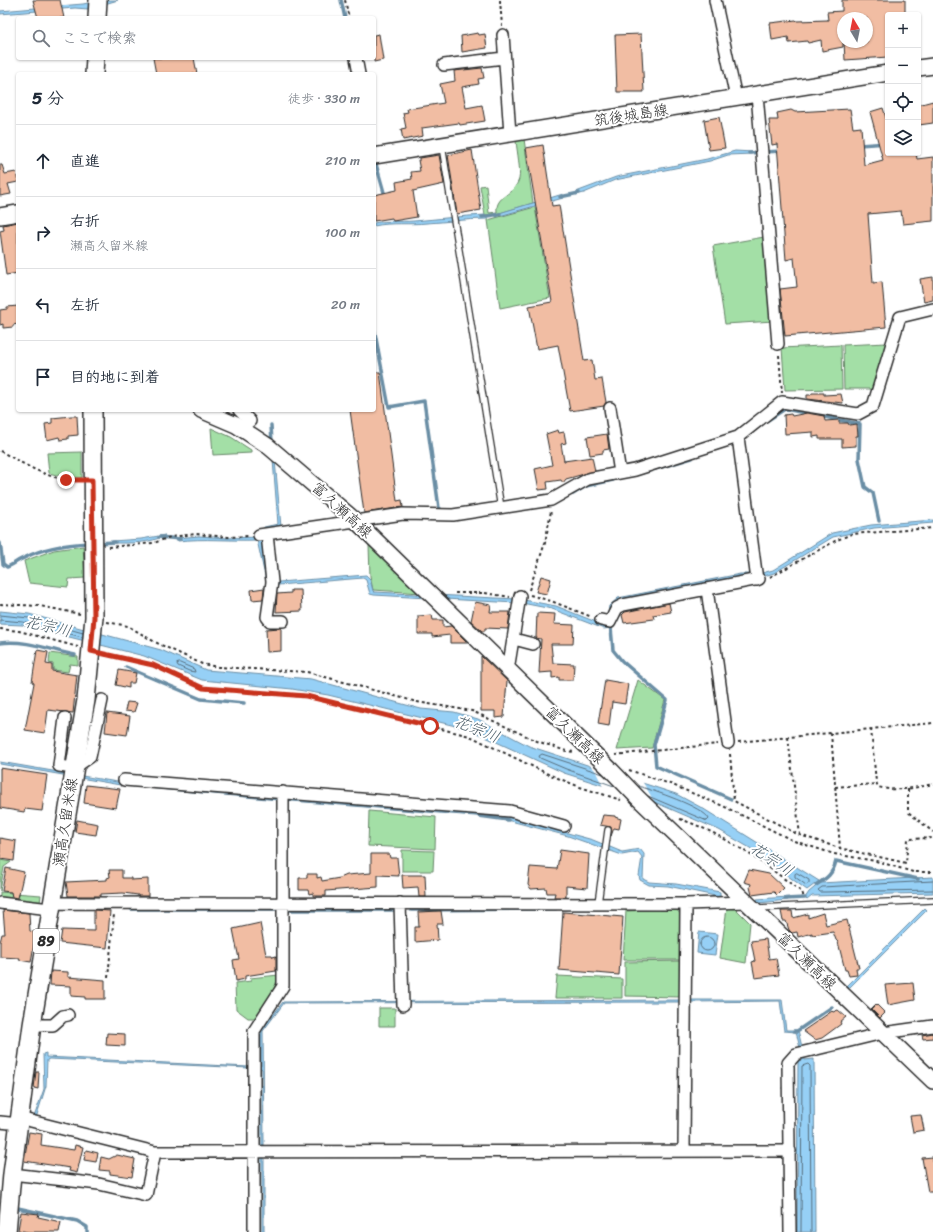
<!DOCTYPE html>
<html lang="ja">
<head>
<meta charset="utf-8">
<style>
	:root { --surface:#fff; --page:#f2f2f3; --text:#1f2937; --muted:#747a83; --line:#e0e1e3 }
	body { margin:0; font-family:Sriracha,"Klee One",sans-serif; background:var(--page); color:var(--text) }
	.controls { position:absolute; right:12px; top:12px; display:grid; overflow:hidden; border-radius:4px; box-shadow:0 1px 3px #0004 }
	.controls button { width:36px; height:36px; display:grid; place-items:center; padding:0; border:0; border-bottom:1px solid var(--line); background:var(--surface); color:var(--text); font:20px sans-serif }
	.compass { position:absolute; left:837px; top:12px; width:36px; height:36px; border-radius:50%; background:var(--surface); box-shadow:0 1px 3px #0004; rotate:350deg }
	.stop { position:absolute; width:12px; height:12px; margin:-9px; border:3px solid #c8321e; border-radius:50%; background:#fff }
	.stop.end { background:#c8321e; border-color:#fff; box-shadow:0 1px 4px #0008 }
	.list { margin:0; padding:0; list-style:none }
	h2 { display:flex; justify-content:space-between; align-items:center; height:52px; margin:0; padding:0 16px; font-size:17px }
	h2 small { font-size:13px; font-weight:400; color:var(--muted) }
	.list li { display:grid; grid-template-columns:26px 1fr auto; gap:12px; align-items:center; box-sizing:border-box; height:72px; padding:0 16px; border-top:1px solid var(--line) }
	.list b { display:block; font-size:15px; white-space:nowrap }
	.list p { margin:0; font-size:13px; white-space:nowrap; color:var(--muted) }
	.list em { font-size:13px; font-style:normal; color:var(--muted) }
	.icon { flex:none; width:22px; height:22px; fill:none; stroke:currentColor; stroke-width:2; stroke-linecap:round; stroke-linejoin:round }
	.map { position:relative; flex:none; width:933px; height:1232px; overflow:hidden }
	.search { position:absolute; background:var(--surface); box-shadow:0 1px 3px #0004; left:16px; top:16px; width:360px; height:44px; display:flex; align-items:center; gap:10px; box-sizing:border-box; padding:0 14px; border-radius:4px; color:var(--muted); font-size:15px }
	.panel { position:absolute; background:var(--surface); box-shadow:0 1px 3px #0004; left:16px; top:72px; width:360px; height:340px; border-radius:4px }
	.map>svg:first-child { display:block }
	.green { fill:#a3dfa6; stroke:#678568 }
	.water { fill:#96d0f6; stroke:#6b8ea5 }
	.pier { fill:#fff }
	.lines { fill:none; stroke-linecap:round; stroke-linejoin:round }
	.shore { stroke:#566d7c; stroke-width:1 }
	.stream { stroke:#6b8ea5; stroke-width:3.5 }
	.building { fill:#f1bda3; stroke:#2b2b2b }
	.lane-casing { stroke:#2b2b2b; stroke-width:8 }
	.street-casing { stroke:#2b2b2b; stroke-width:14 }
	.secondary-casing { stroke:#2b2b2b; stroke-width:18 }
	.primary-casing { stroke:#2b2b2b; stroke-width:20 }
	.path { stroke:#2b2b2b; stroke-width:2; stroke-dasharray:3 3; stroke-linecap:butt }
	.lane { stroke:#fff; stroke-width:5.5 }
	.street { stroke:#fff; stroke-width:11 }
	.secondary { stroke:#fff; stroke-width:15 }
	.primary { stroke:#fff; stroke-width:17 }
	.route { stroke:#c8321e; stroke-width:5 }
	.labels { text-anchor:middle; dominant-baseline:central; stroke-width:4; stroke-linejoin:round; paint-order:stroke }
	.shield { fill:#fff; stroke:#6b6b6b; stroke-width:1 }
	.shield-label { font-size:14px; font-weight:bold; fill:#2b2b2b }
	.street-label { font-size:15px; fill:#2b2b2b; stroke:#fff }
	.water-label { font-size:16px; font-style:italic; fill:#4b5d68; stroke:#fff }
</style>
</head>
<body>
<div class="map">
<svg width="933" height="1232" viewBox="0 0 933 1232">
	<rect width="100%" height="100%" fill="#fff"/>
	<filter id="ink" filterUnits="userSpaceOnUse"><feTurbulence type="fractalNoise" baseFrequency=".025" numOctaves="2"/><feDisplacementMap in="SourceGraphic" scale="8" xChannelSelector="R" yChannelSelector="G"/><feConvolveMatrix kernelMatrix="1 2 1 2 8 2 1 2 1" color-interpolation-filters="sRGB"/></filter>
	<g filter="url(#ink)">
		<path class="green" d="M524,139l9,64 -33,10 -15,2 -5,-29 6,-1 3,28 8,-1c-2,-17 17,-16 22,-33 2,-8 -2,-28 -3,-38z
			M535,207l15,91 -50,10 -12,-88z
			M764,237l10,84 -49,3 -12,-78z
			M887,343l-14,46h-29l-1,-44z
			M841,345l1,44 -57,1 -3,-42z
			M211,428l20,9 20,13v3l-38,2z
			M82,452v26h-15l-18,-5 -2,-20z
			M369,545l53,48 -49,-3 -3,-14z
			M83,546l2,32 -16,1 -1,8 -39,-4 -5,-22 30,-11z
			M50,653l28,4v8l-8,-1 -2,8 -15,-2v-6l-4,-1z
			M638,680l27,20 -13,48 -35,2z
			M369,811l67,6 -1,32 -67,-3z
			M402,850l32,1 -1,20h-31z
			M0,860l11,2 -7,5 -4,24z
			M0,892l41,3 -1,8 -40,-5z
			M727,908l9,1 14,14 -4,40 -26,-5z
			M676,909l5,6 1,45h-59l3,-49z
			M681,961v36l-56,-1v-34z
			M279,975l-7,19 -15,24h-9l-12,-9 -1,-26 16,-2 -1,-3z
			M557,976l65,3v19h-67z
			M379,1008h16v18h-16z"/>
		<path class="water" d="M104,0h14l-30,9 -13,-1 -75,6v-3l83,-7z
			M735,151l18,1 -1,2 -24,1 -18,6 -95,19 -31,13 -8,2v-3l40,-15 91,-18z
			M563,194v4l-67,19v-3z
			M486,215l1,4c-21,0 -40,3 -60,4 -18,2 -35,-1 -53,3v-3c14,-3 26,-1 40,-2 24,-2 47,-5 72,-6z
			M274,449l7,78 -18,2 1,-2 14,-3 -5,-64z
			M933,520v3l-59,5 -41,9 -59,36 -10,3 -2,-3 11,-3 59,-37 39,-8z
			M165,535c-14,9 -37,8 -53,8v-2l29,-2z
			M199,536l28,2 34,-1 9,44 -3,4 -10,-45c-27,1 -53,-2 -79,1l-1,-3z
			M740,574h8v3l-137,35 -1,16 -6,1 -52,-20 -30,-6 2,-3 32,6 50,20 3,-20 9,-8z
			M366,575l4,4 3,12 1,1 142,7v4l-142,-8 -4,-1 -4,-14 -3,-2 -85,7 1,-3z
			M0,611l29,3 132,36 45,20 105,9 110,30 33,3 24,7 51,27 147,48 26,14 117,73 -12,9 -57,-42 -31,-18 -67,-29 -88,-28 -96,-44 -140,-34 -36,-6 -90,-9 -58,-24 -122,-31 -22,-1z
			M0,762l123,21 155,14v3l-152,-14 -126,-22z
			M289,797l213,18 91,25 29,12 18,-3 4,5 -1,25 6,3 27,2 44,8v5l-52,-11 -19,-1 -9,-5 -1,-4 3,-19 -4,-5 -16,3 -54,-19 -69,-18 -207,-17 -4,-1z
			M933,877v16l-121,3 -5,4 -2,-2 4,-6 11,-9z
			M789,897l-1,3 -30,3 -1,-4z
			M925,908l2,2 -78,78 -2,-2z
			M699,932l19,2 -3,21 -18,-2z
			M680,1000v2l-396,1 -21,28 1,114h-2v-76l-3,-2 2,-1v-35l22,-29z
			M691,1000h91l4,30h12l7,30 9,-1 1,173h-18l1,-171 5,-1 -7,-28 -12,-1 -4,-30 -89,1z
			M46,1053v4l203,10v1l-200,-9 -2,1 -1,26 -10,32 -2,-1 10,-28 -1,-35z
			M262,1157h2v75h-2z"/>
		<path class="pier" d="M588,763l54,18 15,25 -53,-17 -9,-19z"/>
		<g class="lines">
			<path class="shore" d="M0,615l29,3 54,15
				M0,620l23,2 59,15
				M180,663l14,6 1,3 -6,-1 -11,-5 -1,-2z
				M473,722l27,13 1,2 -2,1 -27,-12 -1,-3z
				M603,774l-61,-20 -3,2 1,2 26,11 48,17
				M638,786c14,4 66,21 71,33l-2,2 -59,-25
				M797,873l12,7v3l-3,2 -11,-8v-3z
				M933,881l-111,6 -4,3 2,2h5l108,-2
				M700 944a7 7 0 1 1 14 0a7 7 0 1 1-14 0Z
				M801,1232l1,-166 6,-2 2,2 1,166"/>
			<path class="stream" d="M341,0l4,18
				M859,145l29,-2
				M749,153l32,-2
				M376,164l9,32
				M560,197l19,-4
				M482,217l18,-3
				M374,328l15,79 35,-6 15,107 4,3
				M820,416l40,8 -1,35 6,28 8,6 6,28
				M768,420l17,-11 25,5
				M271,425l1,18
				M638,474l54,-16
				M568,494h5l13,-8 27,-6
				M159,537l21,2
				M0,543l3,21 4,3c6,-2 11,-7 17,-9 19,-10 43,-14 65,-15
				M97,543l18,-1
				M608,627l3,1 2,22 9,11 45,39 -13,45 2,21 75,33
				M0,643c24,-4 51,7 75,12
				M126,667l75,32 43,4
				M479,816l29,4
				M816,885c11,-7 17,-11 20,-24l82,18
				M785,899l20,-1
				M131,909h145
				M289,910h107
				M411,910l145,-1
				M794,1031h3l35,-24
				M18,1208l59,13 10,6v5"/>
		</g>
		<path class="building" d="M33,0h27l4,18h-26z
			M842,0h63v15h-17v42l-43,3 -1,-18h23v-24h-24v29l-21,4 -1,-11 -13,3 -1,-2 -18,2 -1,-6 -16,3 -2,-17 26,-3 1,1 31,-1 -1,-8 15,-1z
			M478,33l1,2 6,-1 2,14 -25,4 -1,-16z
			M379,34l4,26 -9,2v-27z
			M641,34l3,58h-27l-2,-57z
			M153,58h41l3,16h-41z
			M482,68l2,10 -6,1 1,5 -17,3 4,21 16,-3 3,16 -25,4 -1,-2 -37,5 1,8 -20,4 -2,-11 5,-1 -3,-15 5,-1 -1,-3 37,-6 -4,-19 15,-3 -1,-10z
			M933,101v22l-14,2 -1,-20z
			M883,108l5,16v29h28l1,6 16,-2v64l-30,3 -2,-13 -33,3 5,69 9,-1 4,45 -101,9 -5,-47 17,-2 -3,-29 -8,2 -9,-116 -5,1 -3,-25h9l-1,-7 14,-3 4,2 55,-3 3,19 8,-1 3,38 19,-5 -13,-48z
			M719,117l6,31 -16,2 -5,-30z
			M543,145l9,61 7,-1 25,156 8,-1 3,20 7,-1 4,23 -2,4 -34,5 -12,-66 -21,4 -8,-43 23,-4 -26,-154z
			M472,150l9,60 -24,4 -9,-59z
			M439,155l5,29 -31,7 4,26 -24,4 -1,-3 -18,3v-26l23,-5 -1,-8 16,-3 -1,-7 9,-1 -2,-11h2v-2z
			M0,165h2l3,9 11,-2 2,10 -10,2 3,10 -11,2z
			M18,222v51l-12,2 -6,-44 4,-1 -1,-5z
			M933,277v23l-9,2 -4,-23z
			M18,306v18l-5,1v2l-10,1v-4l-3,1v-15l7,-1v-2z
			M374,372h6l17,129 5,-1 1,7 -39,6 -14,-103h24z
			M812,393h12v2l17,-1 2,9 -36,-4v-4h4z
			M807,413l17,3 1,5 14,-1v3h9l1,2 8,-1 1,12h-2v10l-14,1v-8h-23v-3l-6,1v-5l-28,2 -1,-19 7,-1 1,2z
			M71,416h6l1,19 -10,1v3l-8,1 -1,-3 -12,3 -2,-16 7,-1v-5z
			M558,430l1,3 5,-1 2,11 -5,1 3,17 28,-4 3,14 -29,8 -3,4 -2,-3 -14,2 1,7 -9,1 -4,-21 17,-4 -6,-31z
			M607,434l2,15 -6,1v3l-13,2 -3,-18z
			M541,576l10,3 -4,15 -11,-2z
			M264,588l-1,11 -11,1 -1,-10z
			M291,590h10l1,21 -26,1 1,-18 14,-1z
			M475,602l16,3 -1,7h20l-2,17 -23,-1v3h-3l-11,-10z
			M669,603l2,9 -18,3 1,4 -30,4 -2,-8 3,-3z
			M537,613l18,1 -1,10 20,1 -1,19h-22l2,19 21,1 -1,16h-14v-3l-7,1v-6l-13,1 2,-34 -5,-1z
			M432,615l1,5h10v7l8,-1 15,15v2h-16v-8l-18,2v-3h-14v-18z
			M281,628v23l-14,1 -1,-23z
			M37,650l11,2 -2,12 6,1v6l25,4 -4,38 -25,-3 -3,23 -20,-3 9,-47 -2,-1z
			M481,656l26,25 -3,36 -9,1v-7h-14z
			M119,670l17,3 -2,10h-5v5l-13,-3z
			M605,680l23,4 -3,20 -13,-2 -3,24 -11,-2z
			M127,702l10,1 -3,9 -9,-1z
			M107,713l23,3 -3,19 -22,-3z
			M0,768l47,7 -5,36 -17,-2 -1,3 -24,-4z
			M86,785l34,4 -4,19 -32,-5z
			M603,815l12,1v1l6,2 -2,10 -5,-1 -3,8v-9l-11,-2z
			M77,820l21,4 -2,11 -21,-3z
			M0,838l16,3 -2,20 -14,-2z
			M560,850l29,4 -2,34 -21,-2v11h-12l1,-4h-8l-1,-5 -15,1 -3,-4 2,-18 27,2z
			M371,854h18l1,4h7l2,18 -21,-1v12l-52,4v5h-13v-3l-4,1 -1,-4h-9v-12h8v-4h10v4l4,-1 1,4 18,-3 7,-3 24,-2z
			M6,868l18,4 -6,26 -6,-1 -1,-5 -9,-1z
			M109,870h13v8h9v2l17,-1v17h-10v-1l-15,-2 -22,1v2h-33l-2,-14 41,-2v-2l3,-1z
			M749,870l20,4 15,14 -7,7 -3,-3 -22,3 -2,-8 1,-3 -7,-2z
			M402,875h23l1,22h-7l-1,-10 -15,1z
			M3,910l26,3 1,18 6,2 -5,29 -12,-2 1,-2 -20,-1v-15l2,-8h3z
			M94,910l16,1 -3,37 -47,-5 2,-13 32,1z
			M441,911l2,13h-6l1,16 -23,2v-15h4l-1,-15z
			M781,911h11l1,7 15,-4v4l15,-5 3,12 21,-5 12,48h-3l1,7 -8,1 -2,-6h-2l-7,-28 -2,-2 -3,-8 -21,3v-2l-14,4 -1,-5 -5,1 -3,-3 -3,-9h-3z
			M563,912l60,5 -4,58 -60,-5z
			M260,923l6,32h6l1,2 3,-1v15l-31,5v3l-9,2 -3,-21 6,-1 -6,-30z
			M766,939l3,20 7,-1 3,17 -24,3 -3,-16 3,-1 -4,-20z
			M51,971l17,1v5l37,3v19h-20v-2l-14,-1v-10l-21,-1z
			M913,983l2,17 -27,5 -3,-20z
			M876,1004l9,9 -5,5 -9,-9z
			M838,1010l8,7 -6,5 1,2 -19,14 -7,2 -12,-9 29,-20 1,1z
			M107,1033l18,1v12l-19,-1z
			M933,1033v5l-10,1 -1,-4z
			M36,1072h3l-1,17 -4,-1z
			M921,1115l3,15 -11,2 -3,-16z
			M29,1132l13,2 -1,11 33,5 1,-5 8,2 -6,26 -8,-2 1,-3 -46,-7z
			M86,1150l12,3 -2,9 -12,-2z
			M117,1155l18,4 -3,18 -22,-3v-3l-11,-1 2,-13 8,2z
			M933,1157v35h-5l-6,-34z
			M21,1212l18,2 -1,3 23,5 -2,10h-31l-10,-2z"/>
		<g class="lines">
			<defs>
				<path id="lane" d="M442,146l59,362
					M598,903l10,-73
					M757,908l176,-8"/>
				<path id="street" d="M715,0l21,98
					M503,35l7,99
					M356,58l3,16
					M444,65l60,-7
					M757,94l21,250
					M610,408l10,65
					M239,410l11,11
					M738,437l19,143
					M267,534l5,48 -5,35 3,4h13
					M259,535l144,-21 50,1 98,-15 37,-21 47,-9 103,-33 44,-35 76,12 15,-8 27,-89 33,-8
					M707,589l21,154
					M601,620l9,2 7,-14 6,-3 136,-26
					M514,639l19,5
					M508,670l12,-74
					M65,718l-6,48 15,2 16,-11 12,-57
					M124,780l386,31 54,15
					M0,903l50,6
					M52,903l634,1 60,-2
					M400,903l3,102
					M32,1025h21l10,-9 5,-1
					M19,1118l136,34 635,-1
					M0,1122l19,2
					M684,1150l2,-246
					M12,1174l87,10 47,11 9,-43
					M254,1232v-201l29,-45v-194
					M790,1232l-2,-169 8,-9 87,-21 50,-7"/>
				<path id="secondary" d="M918,68l15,-2
					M374,156l514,-83
					M0,216l18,-3
					M201,410l35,15 32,21 89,76 254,248 28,29 294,282"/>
				<path id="primary" d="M97,18l1,-18
					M94,74l1,-16
					M7,1232l5,-58 20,-149 54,-325 8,-83 -1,-207"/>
			</defs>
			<use href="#lane" class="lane-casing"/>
			<use href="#street" class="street-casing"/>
			<use href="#secondary" class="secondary-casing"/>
			<use href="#primary" class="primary-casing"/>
			<path class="path" d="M345,0l4,18
				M500,0l2,26
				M779,355l3,38
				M0,451c27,14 48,30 80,29
				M108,547l46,-4 16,-6 26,-3 32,3 22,-1
				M770,577l67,-37 15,-6 81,-6
				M529,590l16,-47 6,-32
				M455,593h30l25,4
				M530,595l21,6 41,16
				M0,604l40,2 40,8
				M107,622l21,4 27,16 47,22 16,3 89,5 110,30 55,9 65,30 29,10 8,1
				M0,629l19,2 59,16
				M104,654l49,11 50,23 103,8 164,40 78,38 32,13 41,13
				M871,729l5,53 2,5c18,5 37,1 55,-3
				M831,733l9,115
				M788,737l12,98
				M738,742l195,-19
				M730,754l4,47 63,33 42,14 67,15 2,-24 25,-1
				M615,755l103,-11
				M629,770l41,14 53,22 71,35 40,13 42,7 37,11h20
				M835,787l41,-3
				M908,789v23l25,20
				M680,819c47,16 83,44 122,73l2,6
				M108,978l6,-64"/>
			<use href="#lane" class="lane"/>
			<use href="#street" class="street"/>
			<use href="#secondary" class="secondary"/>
			<use href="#primary" class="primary"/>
		</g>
	</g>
	<g class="lines" filter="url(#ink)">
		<path class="route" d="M66,480h26l2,137 -3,34 62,14 50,23 103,8 124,30"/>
	</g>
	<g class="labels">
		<rect class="shield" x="33" y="929" width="26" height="24" rx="3"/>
		<g class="shield-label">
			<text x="46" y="941">89</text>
		</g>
		<g class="street-label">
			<text transform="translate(631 115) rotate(-9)">筑後城島線</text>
			<text transform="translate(342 510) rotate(42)">富久瀬高線</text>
			<text transform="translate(575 735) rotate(44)">富久瀬高線</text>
			<text transform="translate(65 822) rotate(-81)">瀬高久留米線</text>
			<text transform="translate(807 961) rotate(44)">富久瀬高線</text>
		</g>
		<g class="water-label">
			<text transform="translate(48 626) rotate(13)">花宗川</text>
			<text transform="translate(477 729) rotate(22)">花宗川</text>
			<text transform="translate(772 859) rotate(34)">花宗川</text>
		</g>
	</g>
</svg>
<div class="controls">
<button>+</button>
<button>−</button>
<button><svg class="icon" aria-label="locate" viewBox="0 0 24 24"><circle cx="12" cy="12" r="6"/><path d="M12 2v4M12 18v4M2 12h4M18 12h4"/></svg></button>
<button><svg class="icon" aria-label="layers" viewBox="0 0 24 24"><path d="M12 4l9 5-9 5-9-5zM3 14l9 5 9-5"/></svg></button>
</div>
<svg class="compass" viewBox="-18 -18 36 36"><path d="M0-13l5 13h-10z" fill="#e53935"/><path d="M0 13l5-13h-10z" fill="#747a83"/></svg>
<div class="stop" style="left:430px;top:726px"></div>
<div class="stop end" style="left:66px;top:480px"></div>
<div class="search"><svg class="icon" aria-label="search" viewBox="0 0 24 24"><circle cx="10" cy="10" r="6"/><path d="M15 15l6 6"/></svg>ここで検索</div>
<section class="panel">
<h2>5 分<small>徒歩 · 330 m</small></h2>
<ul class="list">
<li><svg class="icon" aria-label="ahead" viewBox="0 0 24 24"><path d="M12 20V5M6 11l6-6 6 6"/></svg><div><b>直進</b></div><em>210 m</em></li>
<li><svg class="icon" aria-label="right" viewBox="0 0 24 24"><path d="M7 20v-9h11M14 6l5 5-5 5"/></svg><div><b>右折</b><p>瀬高久留米線</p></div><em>100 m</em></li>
<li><svg class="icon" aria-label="left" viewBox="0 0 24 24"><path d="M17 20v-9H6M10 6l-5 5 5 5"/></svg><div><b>左折</b></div><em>20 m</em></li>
<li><svg class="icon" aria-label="arrive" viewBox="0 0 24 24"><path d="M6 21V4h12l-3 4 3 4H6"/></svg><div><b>目的地に到着</b></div></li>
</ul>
</section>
</div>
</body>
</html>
